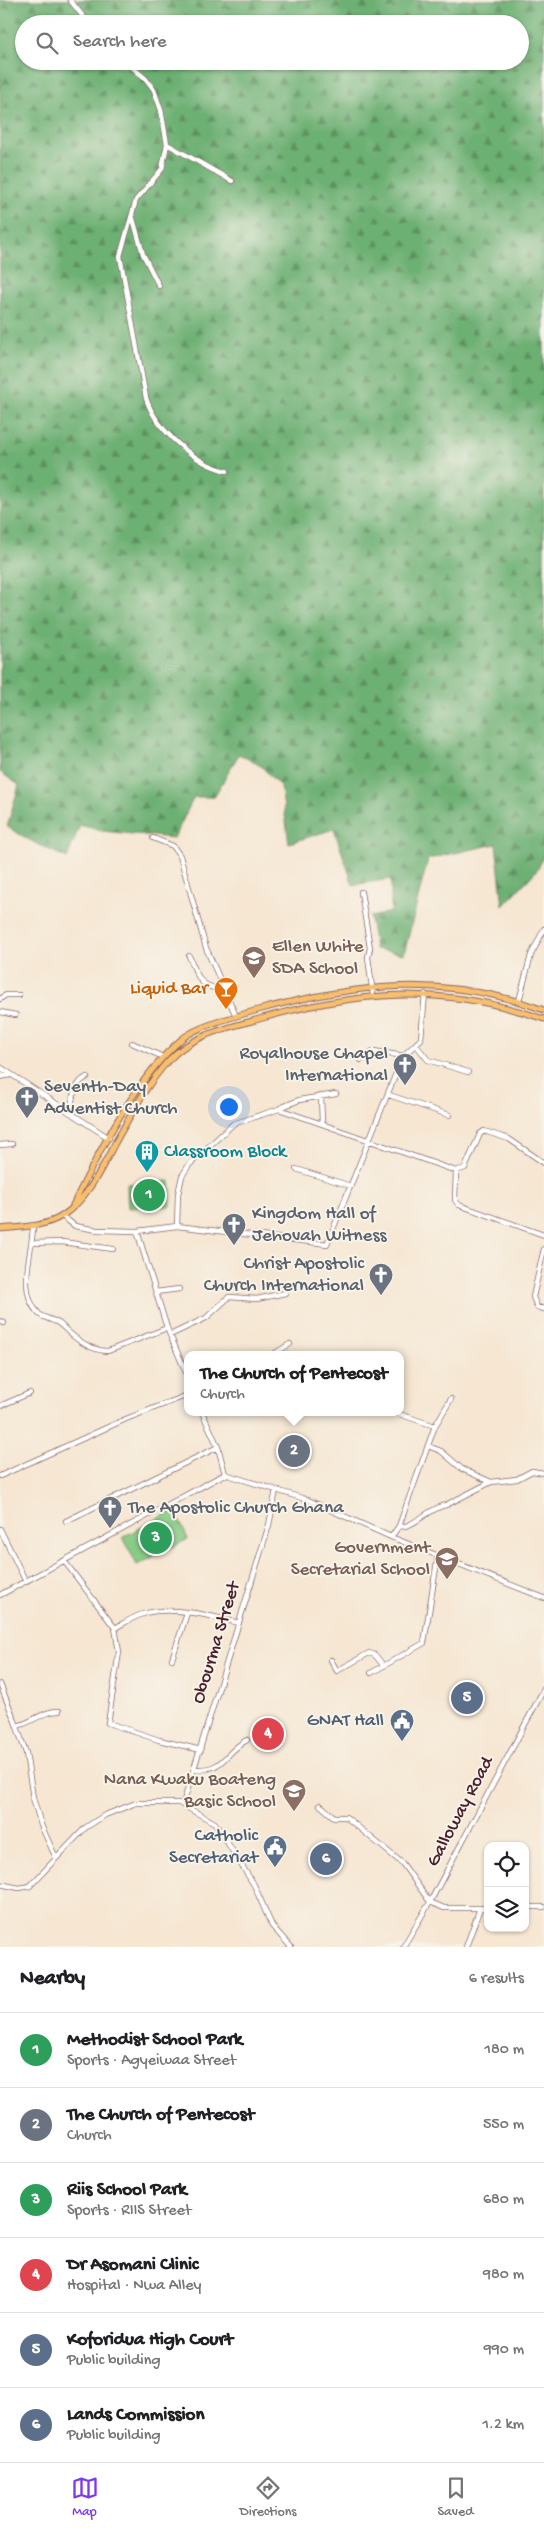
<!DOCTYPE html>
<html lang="en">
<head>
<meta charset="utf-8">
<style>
	:root { --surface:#fff; --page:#f2f2f2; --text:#202124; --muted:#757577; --line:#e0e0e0; --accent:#7c3aed }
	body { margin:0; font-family:"Gochi Hand",sans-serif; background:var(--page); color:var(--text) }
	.controls { position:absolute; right:15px; bottom:15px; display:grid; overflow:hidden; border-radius:10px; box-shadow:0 1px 4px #0004 }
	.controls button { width:45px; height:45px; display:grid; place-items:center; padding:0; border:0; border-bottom:1px solid var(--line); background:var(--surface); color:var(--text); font:25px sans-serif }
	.you { position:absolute; left:228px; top:1106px; width:18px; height:18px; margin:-12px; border:4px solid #fff; border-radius:50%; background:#1a73e8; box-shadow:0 0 0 8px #1a73e833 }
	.badge { display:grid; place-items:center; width:32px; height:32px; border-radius:50%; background:var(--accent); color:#fff; font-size:16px; font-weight:700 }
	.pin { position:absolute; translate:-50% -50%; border:2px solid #fff; box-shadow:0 1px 5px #0006 }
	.popup { position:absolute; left:184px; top:1351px; width:220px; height:65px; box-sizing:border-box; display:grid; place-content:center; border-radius:10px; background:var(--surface); filter:drop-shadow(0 1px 4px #0005); font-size:16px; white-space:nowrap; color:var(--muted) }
	.popup b { font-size:19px; color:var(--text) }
	.popup::after { content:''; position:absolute; left:50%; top:100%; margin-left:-10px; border:10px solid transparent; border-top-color:var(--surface) }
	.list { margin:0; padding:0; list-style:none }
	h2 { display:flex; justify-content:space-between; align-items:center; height:65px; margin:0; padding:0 20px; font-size:21px }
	h2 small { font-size:16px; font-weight:400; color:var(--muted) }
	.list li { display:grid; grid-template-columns:32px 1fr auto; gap:15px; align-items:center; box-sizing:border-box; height:75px; padding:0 20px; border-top:1px solid var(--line) }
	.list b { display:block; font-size:19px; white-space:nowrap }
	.list p { margin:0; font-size:16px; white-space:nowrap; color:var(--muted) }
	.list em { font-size:16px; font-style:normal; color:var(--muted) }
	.icon { flex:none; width:28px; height:28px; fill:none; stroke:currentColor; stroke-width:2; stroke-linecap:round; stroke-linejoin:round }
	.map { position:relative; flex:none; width:544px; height:1947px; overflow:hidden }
	.search { position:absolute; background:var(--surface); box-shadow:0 1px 4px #0004; left:15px; right:15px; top:15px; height:55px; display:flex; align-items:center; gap:12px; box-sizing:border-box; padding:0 18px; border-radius:28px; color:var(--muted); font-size:19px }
	.sheet { height:515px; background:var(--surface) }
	nav { display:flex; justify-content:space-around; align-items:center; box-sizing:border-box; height:70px; border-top:1px solid var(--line); background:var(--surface); font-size:14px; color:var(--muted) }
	nav a { display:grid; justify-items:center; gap:2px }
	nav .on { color:var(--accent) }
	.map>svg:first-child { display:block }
	.forest { fill:url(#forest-firs); stroke:#5c684f; fill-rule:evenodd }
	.pitch { fill:#87cc86; stroke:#687658 }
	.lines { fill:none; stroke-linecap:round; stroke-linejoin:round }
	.minor-casing { stroke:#866565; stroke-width:6 }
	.major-casing { stroke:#866565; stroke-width:7 }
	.minor { stroke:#fff; stroke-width:4.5 }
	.major { stroke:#f9bf6d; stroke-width:5 }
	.labels { text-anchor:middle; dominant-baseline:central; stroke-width:4; stroke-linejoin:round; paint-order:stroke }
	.education-label { font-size:19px; fill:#785e54; stroke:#f7f3e8; text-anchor:end }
	.food-label { font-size:19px; fill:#c56008; stroke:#f7f3e8; text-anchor:end }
	.worship-label { font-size:19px; fill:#5b616d; stroke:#f7f3e8; text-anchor:start }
	.culture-label { font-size:19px; fill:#0d838f; stroke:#f7f3e8; text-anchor:start }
	.street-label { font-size:19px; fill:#4a1f2b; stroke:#f7f3e8 }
	.service-label { font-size:19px; fill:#4e5e75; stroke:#f7f3e8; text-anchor:end }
</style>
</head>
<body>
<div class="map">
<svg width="544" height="1947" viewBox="0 0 544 1947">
	<defs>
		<pattern id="forest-firs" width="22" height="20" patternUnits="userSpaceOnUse" patternTransform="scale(1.25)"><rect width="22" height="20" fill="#6db073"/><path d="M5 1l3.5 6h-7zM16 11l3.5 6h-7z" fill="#5c8f5f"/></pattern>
	</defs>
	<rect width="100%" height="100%" fill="#f7f3e8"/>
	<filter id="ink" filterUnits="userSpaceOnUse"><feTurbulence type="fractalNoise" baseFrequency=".02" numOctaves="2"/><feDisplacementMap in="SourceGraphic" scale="10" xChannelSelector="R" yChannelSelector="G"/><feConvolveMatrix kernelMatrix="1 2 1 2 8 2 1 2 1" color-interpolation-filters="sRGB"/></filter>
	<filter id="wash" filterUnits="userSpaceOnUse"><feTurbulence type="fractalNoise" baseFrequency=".0096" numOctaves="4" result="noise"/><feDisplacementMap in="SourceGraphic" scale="20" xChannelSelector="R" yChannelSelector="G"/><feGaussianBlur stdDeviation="1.12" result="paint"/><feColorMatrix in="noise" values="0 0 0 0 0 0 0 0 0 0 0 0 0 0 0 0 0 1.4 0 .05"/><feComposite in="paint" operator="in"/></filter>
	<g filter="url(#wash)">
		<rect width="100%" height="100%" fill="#f6e6d2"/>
		<path class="forest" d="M0,0h544v854l-6,15 -35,37 -7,-62 -68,15 -24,95 -29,-5 -5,-32 21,-5v-33l-38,6 -19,-56 -45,14 -8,-56 -20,-21 -22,-12 -25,43h-20l-20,41 -72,-7 -22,-6 -13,33 -34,-16 -26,-15 12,-42 -19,-13zM24,24h496v37h-496z"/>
		<path class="pitch" d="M170,1181l1,25 -43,2 -1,-24z
			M174,1510l14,29 -51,26 -14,-28z"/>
	</g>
	<g filter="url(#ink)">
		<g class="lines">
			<defs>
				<path id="minor" d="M70,0l19,24
					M125,61l21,18 8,11 7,20 6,34 -5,25 -26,31 -16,56 26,142c10,32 49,66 81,73
					M167,144l65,37
					M132,215l11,39 16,32
					M153,838l20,8 7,10 26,92 30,68
					M361,892l9,56 -2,9 5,38
					M189,956c10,22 8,30 35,34
					M0,999l6,-4h13
					M519,1001l12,-46 13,-26
					M0,1012l16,3
					M132,1043l31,14
					M416,1045l12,15 40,12
					M361,1060l13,-9 29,5
					M0,1067l109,71
					M0,1077l11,-2
					M389,1095l60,20
					M321,1096l1,27
					M280,1108l19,-8 37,-6
					M70,1112c2,-13 4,-29 17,-35
					M0,1145l12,-1
					M544,1163l-35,-24 -25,-8 -4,3 -15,34 -9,3 -1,29 4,5 85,30
					M296,1169l55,17
					M62,1216l13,10 22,4 40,1 40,-5 150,18 76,-188 18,-17 4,-45
					M33,1225c0,28 -17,66 6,89 7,6 17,5 23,12 12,12 29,25 46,25l59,-23
					M177,1226l1,-32 4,-18 7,-11 44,-41 46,-15 177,62
					M137,1231l30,97 21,49
					M33,1243l29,-1 51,7
					M544,1249l-11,48 4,10 7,2
					M156,1292l23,-3
					M0,1321l4,2
					M170,1335l36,-17 23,-21 28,2 28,-6
					M272,1355l18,-11
					M0,1406l30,-13
					M202,1412l16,35 7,27
					M393,1412l42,14
					M428,1446l13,5 21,18 29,13
					M225,1474l83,26 83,37 153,61
					M0,1476l126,-57 62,-24
					M66,1521l152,-74
					M399,1526c12,4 31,-19 47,-21l45,-23 26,-3 15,-8 12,2
					M0,1529l26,53
					M391,1537l8,-11 36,-100 16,-27
					M65,1562l50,66 4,24 -11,71 51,17 42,10
					M0,1595l225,-121
					M115,1628c9,-5 18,-11 28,-14 27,-9 69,2 96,9
					M172,1659l15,-46
					M331,1660l6,11 32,-18 6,2 8,10
					M371,1673l53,-30 14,-88
					M0,1684l15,37 11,32 7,45 8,27 15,33
					M17,1726c17,-4 25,-15 42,-15
					M195,1769c30,2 29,-17 52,-29
					M183,1804l86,-279 7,-35
					M320,1805l14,12h12l56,46 28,39 14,6h44
					M0,1884l19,4 11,-2 55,-58 20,-13 31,-12h43l36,20 39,62 18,41 19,21
					M525,1907h19
					M403,1947l27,-45 114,-213
					M466,1947l14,-39"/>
				<path id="major" d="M73,1205c26,-54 64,-129 110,-167 17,-13 54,-22 75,-28 99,-27 188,-36 286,0
					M0,1229c19,-2 45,-2 62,-13 25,-16 40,-48 53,-73 16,-28 31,-58 53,-82 21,-24 54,-32 84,-40 103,-30 188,-38 292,-2"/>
			</defs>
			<use href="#minor" class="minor-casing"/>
			<use href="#major" class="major-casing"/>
			<use href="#minor" class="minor"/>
			<use href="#major" class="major"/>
		</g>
	</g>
	<defs>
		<symbol id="school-pin" viewBox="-11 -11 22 30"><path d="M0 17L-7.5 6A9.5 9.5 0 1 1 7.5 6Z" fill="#8d6e63" stroke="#f7f3e8"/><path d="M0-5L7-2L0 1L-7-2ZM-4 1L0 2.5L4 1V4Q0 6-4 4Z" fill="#fff"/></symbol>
		<symbol id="bar-pin" viewBox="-11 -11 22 30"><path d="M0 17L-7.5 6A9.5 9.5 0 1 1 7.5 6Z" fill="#e8710a" stroke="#f7f3e8"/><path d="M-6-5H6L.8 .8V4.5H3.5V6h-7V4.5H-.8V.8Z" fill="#fff"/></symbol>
		<symbol id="church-pin" viewBox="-11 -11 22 30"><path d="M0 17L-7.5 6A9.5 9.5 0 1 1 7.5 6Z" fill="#6b7280" stroke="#f7f3e8"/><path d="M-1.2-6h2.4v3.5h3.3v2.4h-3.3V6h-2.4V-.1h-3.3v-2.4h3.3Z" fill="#fff"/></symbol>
		<symbol id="building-pin" viewBox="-11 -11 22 30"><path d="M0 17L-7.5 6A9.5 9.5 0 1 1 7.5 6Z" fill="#0f9aa8" stroke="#f7f3e8"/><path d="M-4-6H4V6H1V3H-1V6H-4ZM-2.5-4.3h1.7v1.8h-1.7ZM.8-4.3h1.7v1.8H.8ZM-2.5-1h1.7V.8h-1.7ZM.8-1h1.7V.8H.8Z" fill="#fff"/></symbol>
		<symbol id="civic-pin" viewBox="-11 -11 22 30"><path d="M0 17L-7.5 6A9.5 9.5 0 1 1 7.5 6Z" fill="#5c6f8a" stroke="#f7f3e8"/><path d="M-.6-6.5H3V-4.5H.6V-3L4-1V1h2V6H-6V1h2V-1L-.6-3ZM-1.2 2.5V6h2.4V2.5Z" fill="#fff"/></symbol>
	</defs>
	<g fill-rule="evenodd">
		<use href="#school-pin" x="240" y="944" width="28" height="38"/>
		<use href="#bar-pin" x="212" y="975" width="28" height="38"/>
		<use href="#church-pin" x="391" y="1051" width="28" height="38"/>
		<use href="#church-pin" x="13" y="1084" width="28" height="38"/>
		<use href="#building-pin" x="133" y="1138" width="28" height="38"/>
		<use href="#church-pin" x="220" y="1211" width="28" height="38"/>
		<use href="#church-pin" x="367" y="1261" width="28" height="38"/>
		<use href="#church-pin" x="96" y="1494" width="28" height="38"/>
		<use href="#school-pin" x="433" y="1545" width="28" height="38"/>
		<use href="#civic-pin" x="388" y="1707" width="28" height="38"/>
		<use href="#school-pin" x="280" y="1777" width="28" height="38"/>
		<use href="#civic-pin" x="261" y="1833" width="28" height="38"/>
	</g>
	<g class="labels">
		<g class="education-label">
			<text x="272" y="947" text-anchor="start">Ellen White<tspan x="272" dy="22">SDA School</tspan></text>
			<text x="430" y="1548">Government<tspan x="430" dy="22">Secretarial School</tspan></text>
			<text x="276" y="1780">Nana Kwaku Boateng<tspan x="276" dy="22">Basic School</tspan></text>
		</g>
		<g class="food-label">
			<text x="208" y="989">Liquid Bar</text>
		</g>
		<g class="worship-label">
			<text x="388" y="1054" text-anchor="end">Royalhouse Chapel<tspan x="388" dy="22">International</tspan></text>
			<text x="44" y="1087">Seventh-Day<tspan x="44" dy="22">Adventist Church</tspan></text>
			<text x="252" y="1214">Kingdom Hall of<tspan x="252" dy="22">Jehovah Witness</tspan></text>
			<text x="364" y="1264" text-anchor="end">Christ Apostolic<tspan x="364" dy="22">Church International</tspan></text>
			<text x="128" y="1508">The Apostolic Church Ghana</text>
		</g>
		<g class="culture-label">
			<text x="164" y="1152">Classroom Block</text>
		</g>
		<g class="street-label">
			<text transform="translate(217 1643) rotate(-73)">Obourma Street</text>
			<text transform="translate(461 1812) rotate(-62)">Galloway Road</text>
		</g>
		<g class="service-label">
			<text x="384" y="1721">GNAT Hall</text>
			<text x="258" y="1836">Catholic<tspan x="258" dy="22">Secretariat</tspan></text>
		</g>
	</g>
</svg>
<div class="controls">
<button><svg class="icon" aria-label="locate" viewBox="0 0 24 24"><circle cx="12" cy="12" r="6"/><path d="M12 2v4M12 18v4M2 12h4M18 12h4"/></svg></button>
<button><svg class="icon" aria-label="layers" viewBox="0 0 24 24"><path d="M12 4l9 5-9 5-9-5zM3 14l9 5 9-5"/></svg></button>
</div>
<div class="you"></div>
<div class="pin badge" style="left:149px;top:1195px;background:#2e9e5b">1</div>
<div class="pin badge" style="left:294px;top:1451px;background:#6b7280">2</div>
<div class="popup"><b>The Church of Pentecost</b>Church</div>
<div class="pin badge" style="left:156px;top:1538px;background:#2e9e5b">3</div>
<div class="pin badge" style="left:268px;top:1734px;background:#e0444e">4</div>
<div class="pin badge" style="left:467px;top:1698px;background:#5c6f8a">5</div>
<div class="pin badge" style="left:326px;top:1859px;background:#5c6f8a">6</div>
<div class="search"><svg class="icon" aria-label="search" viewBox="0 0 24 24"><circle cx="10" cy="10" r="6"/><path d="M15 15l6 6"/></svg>Search here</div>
</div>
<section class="sheet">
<h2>Nearby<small>6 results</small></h2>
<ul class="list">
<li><span class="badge" style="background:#2e9e5b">1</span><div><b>Methodist School Park</b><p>Sports · Agyeiwaa Street</p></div><em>180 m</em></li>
<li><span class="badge" style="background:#6b7280">2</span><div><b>The Church of Pentecost</b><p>Church</p></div><em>550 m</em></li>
<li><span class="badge" style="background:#2e9e5b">3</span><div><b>Riis School Park</b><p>Sports · RIIS Street</p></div><em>680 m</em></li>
<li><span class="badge" style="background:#e0444e">4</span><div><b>Dr Asomani Clinic</b><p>Hospital · Nwa Alley</p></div><em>980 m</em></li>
<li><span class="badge" style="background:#5c6f8a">5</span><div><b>Koforidua High Court</b><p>Public building</p></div><em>990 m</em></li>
<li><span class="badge" style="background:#5c6f8a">6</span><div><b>Lands Commission</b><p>Public building</p></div><em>1.2 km</em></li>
</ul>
</section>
<nav>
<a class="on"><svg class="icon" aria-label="map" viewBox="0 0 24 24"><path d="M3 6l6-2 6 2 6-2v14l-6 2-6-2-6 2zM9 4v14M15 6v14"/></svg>Map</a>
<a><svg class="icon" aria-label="directions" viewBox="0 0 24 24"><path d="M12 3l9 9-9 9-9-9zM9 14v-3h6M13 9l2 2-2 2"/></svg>Directions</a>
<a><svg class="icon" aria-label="saved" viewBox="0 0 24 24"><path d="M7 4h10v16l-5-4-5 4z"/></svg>Saved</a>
</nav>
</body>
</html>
